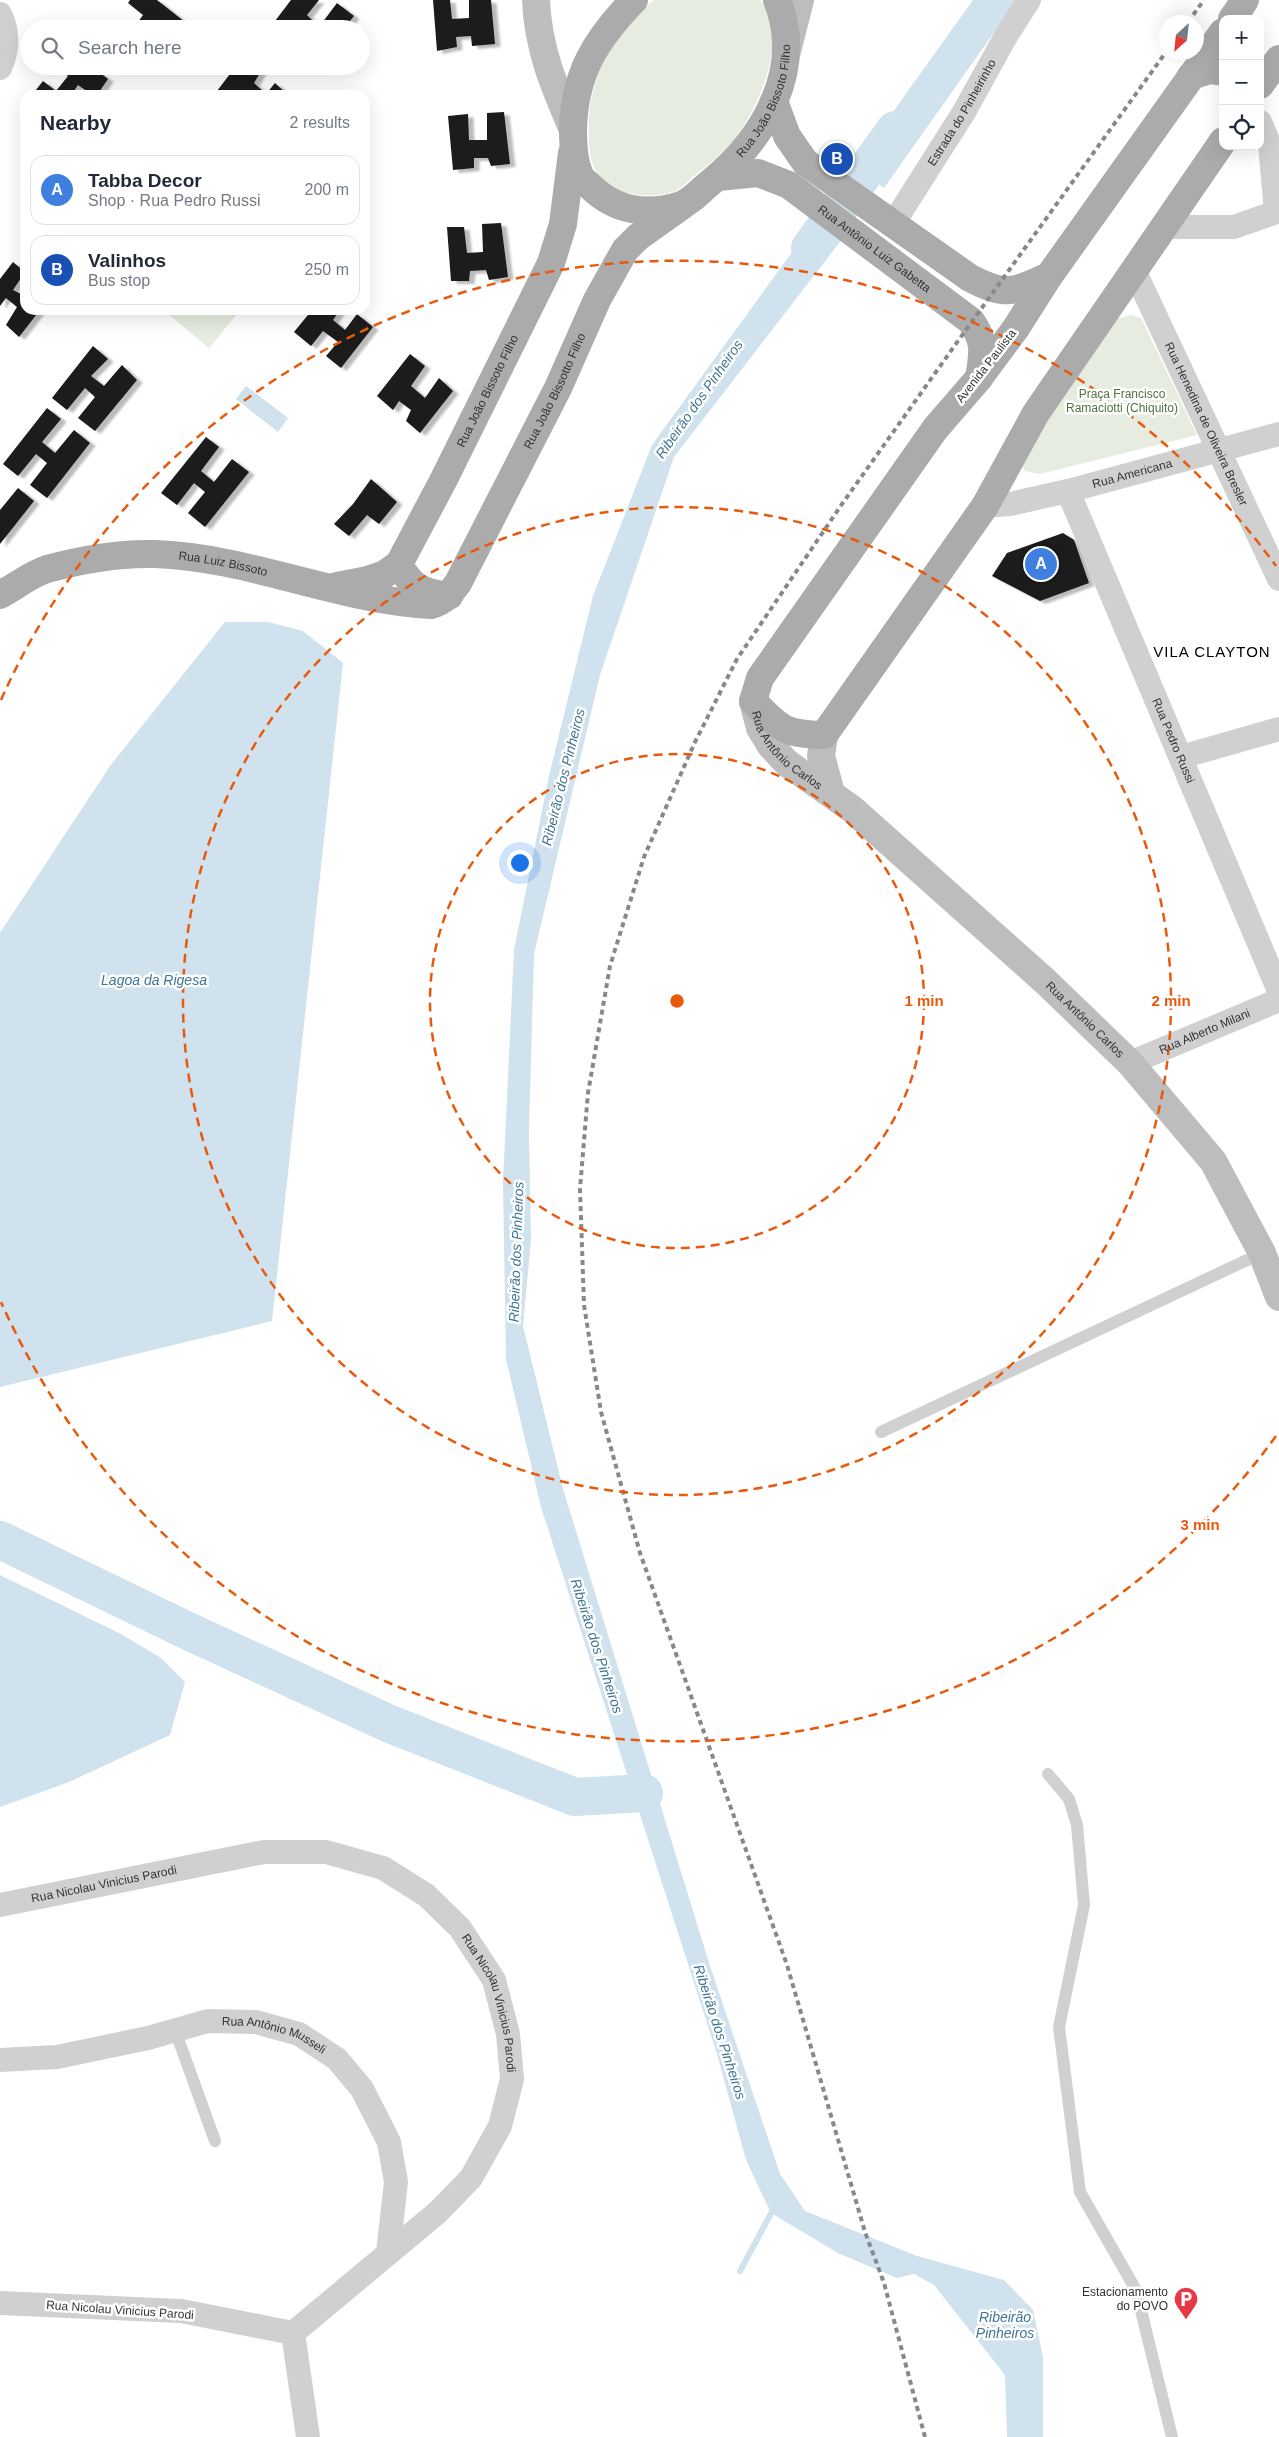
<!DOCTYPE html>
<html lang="en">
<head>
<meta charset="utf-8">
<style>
	:root { --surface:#fff; --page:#f6f6f7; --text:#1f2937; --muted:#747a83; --line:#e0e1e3; --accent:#0f766e }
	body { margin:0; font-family:Arial,sans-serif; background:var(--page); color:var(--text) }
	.controls { position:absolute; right:15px; top:15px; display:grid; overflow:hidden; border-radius:10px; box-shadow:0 5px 20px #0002 }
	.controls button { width:45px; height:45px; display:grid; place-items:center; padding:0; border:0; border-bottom:1px solid var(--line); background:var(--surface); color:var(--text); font:25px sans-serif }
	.compass { position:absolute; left:1159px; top:15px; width:45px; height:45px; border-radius:50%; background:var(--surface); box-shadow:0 5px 20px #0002; rotate:207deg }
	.you { position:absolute; left:519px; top:862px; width:18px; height:18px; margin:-12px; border:4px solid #fff; border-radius:50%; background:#1a73e8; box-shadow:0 0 0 8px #1a73e833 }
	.badge { display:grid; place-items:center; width:32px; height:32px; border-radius:50%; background:var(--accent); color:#fff; font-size:16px; font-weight:700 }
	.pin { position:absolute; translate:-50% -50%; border:2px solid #fff; box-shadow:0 1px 5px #0006 }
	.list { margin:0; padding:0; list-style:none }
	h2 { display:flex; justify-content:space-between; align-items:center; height:65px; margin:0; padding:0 20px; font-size:21px }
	h2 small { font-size:16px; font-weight:400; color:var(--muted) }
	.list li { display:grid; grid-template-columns:32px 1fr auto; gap:15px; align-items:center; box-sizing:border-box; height:70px; margin:0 10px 10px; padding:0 10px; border:1px solid var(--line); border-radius:15px }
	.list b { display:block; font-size:19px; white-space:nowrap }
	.list p { margin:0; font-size:16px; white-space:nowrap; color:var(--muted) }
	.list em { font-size:16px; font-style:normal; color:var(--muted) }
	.icon { flex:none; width:28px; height:28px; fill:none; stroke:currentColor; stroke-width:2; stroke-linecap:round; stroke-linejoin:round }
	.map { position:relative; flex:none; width:1279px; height:2437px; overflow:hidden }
	.search { position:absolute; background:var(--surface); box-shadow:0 5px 20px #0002; left:20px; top:20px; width:350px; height:55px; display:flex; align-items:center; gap:12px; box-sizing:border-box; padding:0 18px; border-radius:28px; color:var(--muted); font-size:19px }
	.panel { position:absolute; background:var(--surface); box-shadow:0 5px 20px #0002; left:20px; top:90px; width:350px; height:225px; border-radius:15px }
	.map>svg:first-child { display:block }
	.green { fill:#e6ecdf }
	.water { fill:#cfe2ee }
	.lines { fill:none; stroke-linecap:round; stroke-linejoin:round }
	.stream { stroke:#cfe2ee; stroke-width:6 }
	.river { stroke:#cfe2ee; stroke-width:38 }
	.building { fill:#1a1a1a; filter:url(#shadow) }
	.service { stroke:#d0d0d0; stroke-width:12 }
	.minor { stroke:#d0d0d0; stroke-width:24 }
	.secondary { stroke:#bdbdbd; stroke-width:28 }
	.primary { stroke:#ababab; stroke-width:28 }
	.rail { stroke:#888; stroke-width:4; stroke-dasharray:5 4; stroke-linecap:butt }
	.ring { fill:none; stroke:#e8590c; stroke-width:2.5; stroke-dasharray:9 6 }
	.labels { text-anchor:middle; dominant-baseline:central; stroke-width:5; stroke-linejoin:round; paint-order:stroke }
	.street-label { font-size:12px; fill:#333; stroke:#fff }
	.park-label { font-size:12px; fill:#56703f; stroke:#fff }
	.poi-label { font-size:12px; fill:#333; stroke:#fff; text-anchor:end }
	.water-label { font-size:14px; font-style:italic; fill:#3f7597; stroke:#fff }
	.quarter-label { font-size:15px; letter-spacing:1px; fill:#000; stroke:#fff }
	.centre { fill:#e8590c; stroke:#fff; stroke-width:2.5 }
	.ring-label { font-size:15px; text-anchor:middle; font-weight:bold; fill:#e8590c; stroke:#fff; stroke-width:5; stroke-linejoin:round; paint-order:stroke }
</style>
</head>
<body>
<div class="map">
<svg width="1279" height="2437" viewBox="0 0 1279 2437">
	<defs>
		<filter id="shadow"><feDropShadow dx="5.5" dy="3" stdDeviation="1" flood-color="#0004"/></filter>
	</defs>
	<rect width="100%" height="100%" fill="#fff"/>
	<path class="green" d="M654,0h106c30,36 0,103 -23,136 -11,15 -28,28 -42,39 -6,5 -13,13 -20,16 -26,9 -68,5 -81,-24 -6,-13 -5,-30 -5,-44 0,-48 29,-93 65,-123z
		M163,310h69l5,4 -28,34z
		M1131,315l10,3 56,117 -157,39 -15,-3 -8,-11 100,-141z"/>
	<path class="water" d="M973,0h44l-133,188 -29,-23z
		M819,215l27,19 -172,223 -74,218 -66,279 -5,177 2,109 -8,86 40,163 147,477 70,208 25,37 112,45 87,24 29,30 10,47v80h-36l-2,-62 -71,-90 -20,-11 -17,4 -59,-25 -67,-40 -25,-53 -29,-106 -176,-547 -35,-148 -3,-177 11,-232 35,-174 44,-180 59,-151z
		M246,386l42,32 -10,14 -42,-33z
		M225,622h43l35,9 40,32 -71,658 -272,66v-454l110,-167z
		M0,1575l121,59 40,24 24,24 -15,53 -101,47 -69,25z"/>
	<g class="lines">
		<path class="stream" d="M740,2271l34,-63"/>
		<path class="river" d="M810,248l85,-118
			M0,1540l190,92 200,92 185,73 69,-4"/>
	</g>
	<path class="building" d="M130,0h27l28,22 -7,7h-17l-7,-5 -4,5h-17l10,-14 -15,-12z
		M291,0h28l-12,15 12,12 18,-24 17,13 -11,13h-46l-2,-2 -11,2 -9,-8z
		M433,0h17l2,19 17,-1v-18h22l4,44 -23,2 -1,-10 -15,1 1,10 -20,4z
		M118,20l12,9h-18z
		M55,66h36l17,13 -11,16h-5l-14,-10 -7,10h-39l11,-14 13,10 12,-15z
		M236,66h26l1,2 -9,15 12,11 9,-11 13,12h-74z
		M504,112l6,52 -19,2 -3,-8h-14v10l-21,2 -5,-54 20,-2 1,26h18v-27z
		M501,223l7,54 -19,3 -3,-10 -16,1 -1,10h-18l-4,-54h17l3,26 16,-1 -1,-28z
		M13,262l12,10 -12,18 12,6v14h15l-21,27 -13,-12 11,-18 -11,-9 -6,8v-27z
		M312,310h28l-7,10 12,10 12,-16 16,13 -32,41 -15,-12 12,-14 -15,-11 -12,15 -17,-14z
		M93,346l15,13 -17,17 13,10 18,-21 15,15 -42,51 -17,-13 17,-21 -10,-9 -18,22 -15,-12z
		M410,354l15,12 -14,20 14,12 14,-20 14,13 -33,42 -14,-12 5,-11 -12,-9 -6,9 -16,-14z
		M47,408l14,11 -19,23 13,11 19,-23 16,13 -43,55 -17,-13 17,-22 -11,-9 -18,22 -15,-12z
		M206,437l13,10 -18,24 13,11 18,-23 17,13 -44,55 -17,-14 17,-21 -11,-9 -17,22 -16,-12z
		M371,479l26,23 -18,22 -12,-9 -18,21 -15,-12 19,-20z
		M18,488l16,13 -34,43v-34z
		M1063,533l11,7 15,43 -49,18 -48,-25 15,-23z"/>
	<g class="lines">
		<path class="service" d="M881,1432l381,-179
			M1048,1774l21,25 8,26 7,80 -25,122 21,165 56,98 36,147
			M175,2030l40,111"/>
		<g class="minor">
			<path d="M0,14c9,18 8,36 0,54"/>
			<path d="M1260,122l10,23 6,67"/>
			<path id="s1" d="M893,224l71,-112 42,-76 23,-36"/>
			<path d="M1164,227h70l45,-16"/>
			<path id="s2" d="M1134,270l145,309"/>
			<path id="s3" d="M1068,491l211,500"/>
			<path id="s4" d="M985,506l25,-2 58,-13 211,-57"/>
			<path d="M1181,757l98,-28"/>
			<path id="s5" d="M1130,1063l149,-63"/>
			<path id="s6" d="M0,1905l264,-53h62l57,16 43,27 34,33 34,52 14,54 4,45 -12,47 -29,52 -33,34 -145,121 -112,-22 -181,-8"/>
			<path id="s7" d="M0,2060l57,-3 91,-19 60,-17 48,1 43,12 38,25 25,30 27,53 7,40 -8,71"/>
			<path d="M293,2333l15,104"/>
		</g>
		<g class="secondary">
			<path d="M536,0c2,49 18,86 37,130"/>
			<path d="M787,51l13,-51"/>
			<path id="s8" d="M753,701l7,27 11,18 16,17 65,46 194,173 84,81 83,98 49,92 17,44"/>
			<path d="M824,735l-3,21 10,37"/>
		</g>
		<g class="primary">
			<path id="s9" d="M634,0c-38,39 -60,74 -61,130 0,13 1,33 7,45 1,4 7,8 10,11 25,25 57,30 91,19 10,-3 21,-16 30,-23 53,-43 94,-113 66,-182"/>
			<path d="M1232,19l13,-19"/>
			<path d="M1223,32l-174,244 -33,52 -37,50 -44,51 -175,249 -7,23c27,28 31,33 71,34l161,-229 51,-93 187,-272"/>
			<path d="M1191,76l19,-6 13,2"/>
			<path d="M1260,85l19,-26"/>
			<path d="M774,101l13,35 18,26 165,116c37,19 43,14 79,-2"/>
			<path id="s10" d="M718,177l40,-4 31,12 182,136c15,21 12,32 8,57"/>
			<path d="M399,564c12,24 24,28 50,32"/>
			<path id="s11" d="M337,586l31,-6 17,-6 14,-10 45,-85 107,-216 12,-39 9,-71"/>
			<path id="s12" d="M0,595c15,-8 31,-21 47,-26 33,-9 74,-16 108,-15 93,3 183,46 276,51 13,-3 19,-11 27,-22l100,-195 39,-88 28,-50 13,-13 45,-32"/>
		</g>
		<path class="rail" d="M1188,22l16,-22
			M925,2437l-41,-154 -19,-51 -78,-267 -147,-412 -39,-141 -17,-107 -4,-116 8,-96 22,-127 34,-109 51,-115 42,-83 105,-155 111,-156 213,-296"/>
	</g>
	<g class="ring">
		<circle cx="677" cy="1001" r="247"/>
		<circle cx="677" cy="1001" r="494"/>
		<path d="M1276 1436A740 740 0 0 1 1 1302M1 700A740 740 0 0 1 1276 566"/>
	</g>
	<defs>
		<symbol id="parking-pin" viewBox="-11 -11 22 30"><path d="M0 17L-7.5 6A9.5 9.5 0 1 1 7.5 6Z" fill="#e63946" stroke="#fff"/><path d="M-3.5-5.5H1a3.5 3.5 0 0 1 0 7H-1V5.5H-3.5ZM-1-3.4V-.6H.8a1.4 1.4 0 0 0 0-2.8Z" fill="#fff"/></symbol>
	</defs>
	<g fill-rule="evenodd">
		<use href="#parking-pin" x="1172" y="2285" width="28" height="38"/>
	</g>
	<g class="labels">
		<g class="street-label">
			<text stroke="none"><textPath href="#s9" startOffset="445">Rua João Bissoto Filho</textPath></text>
			<text stroke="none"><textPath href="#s1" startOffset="131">Estrada do Pinheirinho</textPath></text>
			<text stroke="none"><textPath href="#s10" startOffset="180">Rua Antônio Luiz Gabetta</textPath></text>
			<text transform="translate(986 366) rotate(-52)">Avenida Paulista</text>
			<text stroke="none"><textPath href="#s11" startOffset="261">Rua João Bissoto Filho</textPath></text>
			<text stroke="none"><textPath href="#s12" startOffset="695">Rua João Bissotto Filho</textPath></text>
			<text stroke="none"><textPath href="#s2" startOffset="170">Rua Henedina de Oliveira Bresler</textPath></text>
			<text stroke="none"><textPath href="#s4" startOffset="151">Rua Americana</textPath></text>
			<text stroke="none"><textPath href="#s12" startOffset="232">Rua Luiz Bissoto</textPath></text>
			<text stroke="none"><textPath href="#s3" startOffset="271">Rua Pedro Russi</textPath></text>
			<text stroke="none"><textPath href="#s8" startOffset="62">Rua Antônio Carlos</textPath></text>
			<text stroke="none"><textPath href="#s8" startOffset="466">Rua Antônio Carlos</textPath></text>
			<text stroke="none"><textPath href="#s5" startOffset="81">Rua Alberto Milani</textPath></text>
			<text stroke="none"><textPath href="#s6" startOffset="106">Rua Nicolau Vinicius Parodi</textPath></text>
			<text stroke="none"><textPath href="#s6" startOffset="571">Rua Nicolau Vinicius Parodi</textPath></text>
			<text stroke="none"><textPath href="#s7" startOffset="281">Rua Antônio Musseli</textPath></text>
			<text transform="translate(120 2310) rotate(4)">Rua Nicolau Vinicius Parodi</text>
		</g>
		<g class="park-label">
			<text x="1122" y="394">Praça Francisco<tspan x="1122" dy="14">Ramaciotti (Chiquito)</tspan></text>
		</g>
		<g class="poi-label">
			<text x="1168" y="2292">Estacionamento<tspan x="1168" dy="14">do POVO</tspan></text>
		</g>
		<g class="water-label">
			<text transform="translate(699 399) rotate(-55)">Ribeirão dos Pinheiros</text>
			<text transform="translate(563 777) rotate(-76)">Ribeirão dos Pinheiros</text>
			<text x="154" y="980">Lagoa da Rigesa</text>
			<text transform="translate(516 1252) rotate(-88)">Ribeirão dos Pinheiros</text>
			<text transform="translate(597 1646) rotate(72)">Ribeirão dos Pinheiros</text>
			<text transform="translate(720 2032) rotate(72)">Ribeirão dos Pinheiros</text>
			<text x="1005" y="2317">Ribeirão<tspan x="1005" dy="16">Pinheiros</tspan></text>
		</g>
		<g class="quarter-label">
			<text x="1212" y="651">VILA CLAYTON</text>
		</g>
	</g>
	<circle cx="677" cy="1001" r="8" class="centre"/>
	<g class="ring-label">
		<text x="924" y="1006">1 min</text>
		<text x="1171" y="1006">2 min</text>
		<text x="1200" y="1530">3 min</text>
	</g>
</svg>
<div class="controls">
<button>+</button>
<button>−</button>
<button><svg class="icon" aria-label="locate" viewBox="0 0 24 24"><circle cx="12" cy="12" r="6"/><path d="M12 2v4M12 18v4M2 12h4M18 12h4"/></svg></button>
</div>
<svg class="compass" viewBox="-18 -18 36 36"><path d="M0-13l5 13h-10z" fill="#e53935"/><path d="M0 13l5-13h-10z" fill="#747a83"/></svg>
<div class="you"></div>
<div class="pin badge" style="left:1041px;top:564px;background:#3f7fe0">A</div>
<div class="pin badge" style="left:837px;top:159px;background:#1a4fb4">B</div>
<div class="search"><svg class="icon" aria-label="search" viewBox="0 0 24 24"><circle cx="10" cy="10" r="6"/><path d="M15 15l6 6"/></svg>Search here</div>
<section class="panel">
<h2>Nearby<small>2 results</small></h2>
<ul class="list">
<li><span class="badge" style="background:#3f7fe0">A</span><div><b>Tabba Decor</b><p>Shop · Rua Pedro Russi</p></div><em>200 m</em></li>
<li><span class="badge" style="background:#1a4fb4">B</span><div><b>Valinhos</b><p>Bus stop</p></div><em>250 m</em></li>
</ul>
</section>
</div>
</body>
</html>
